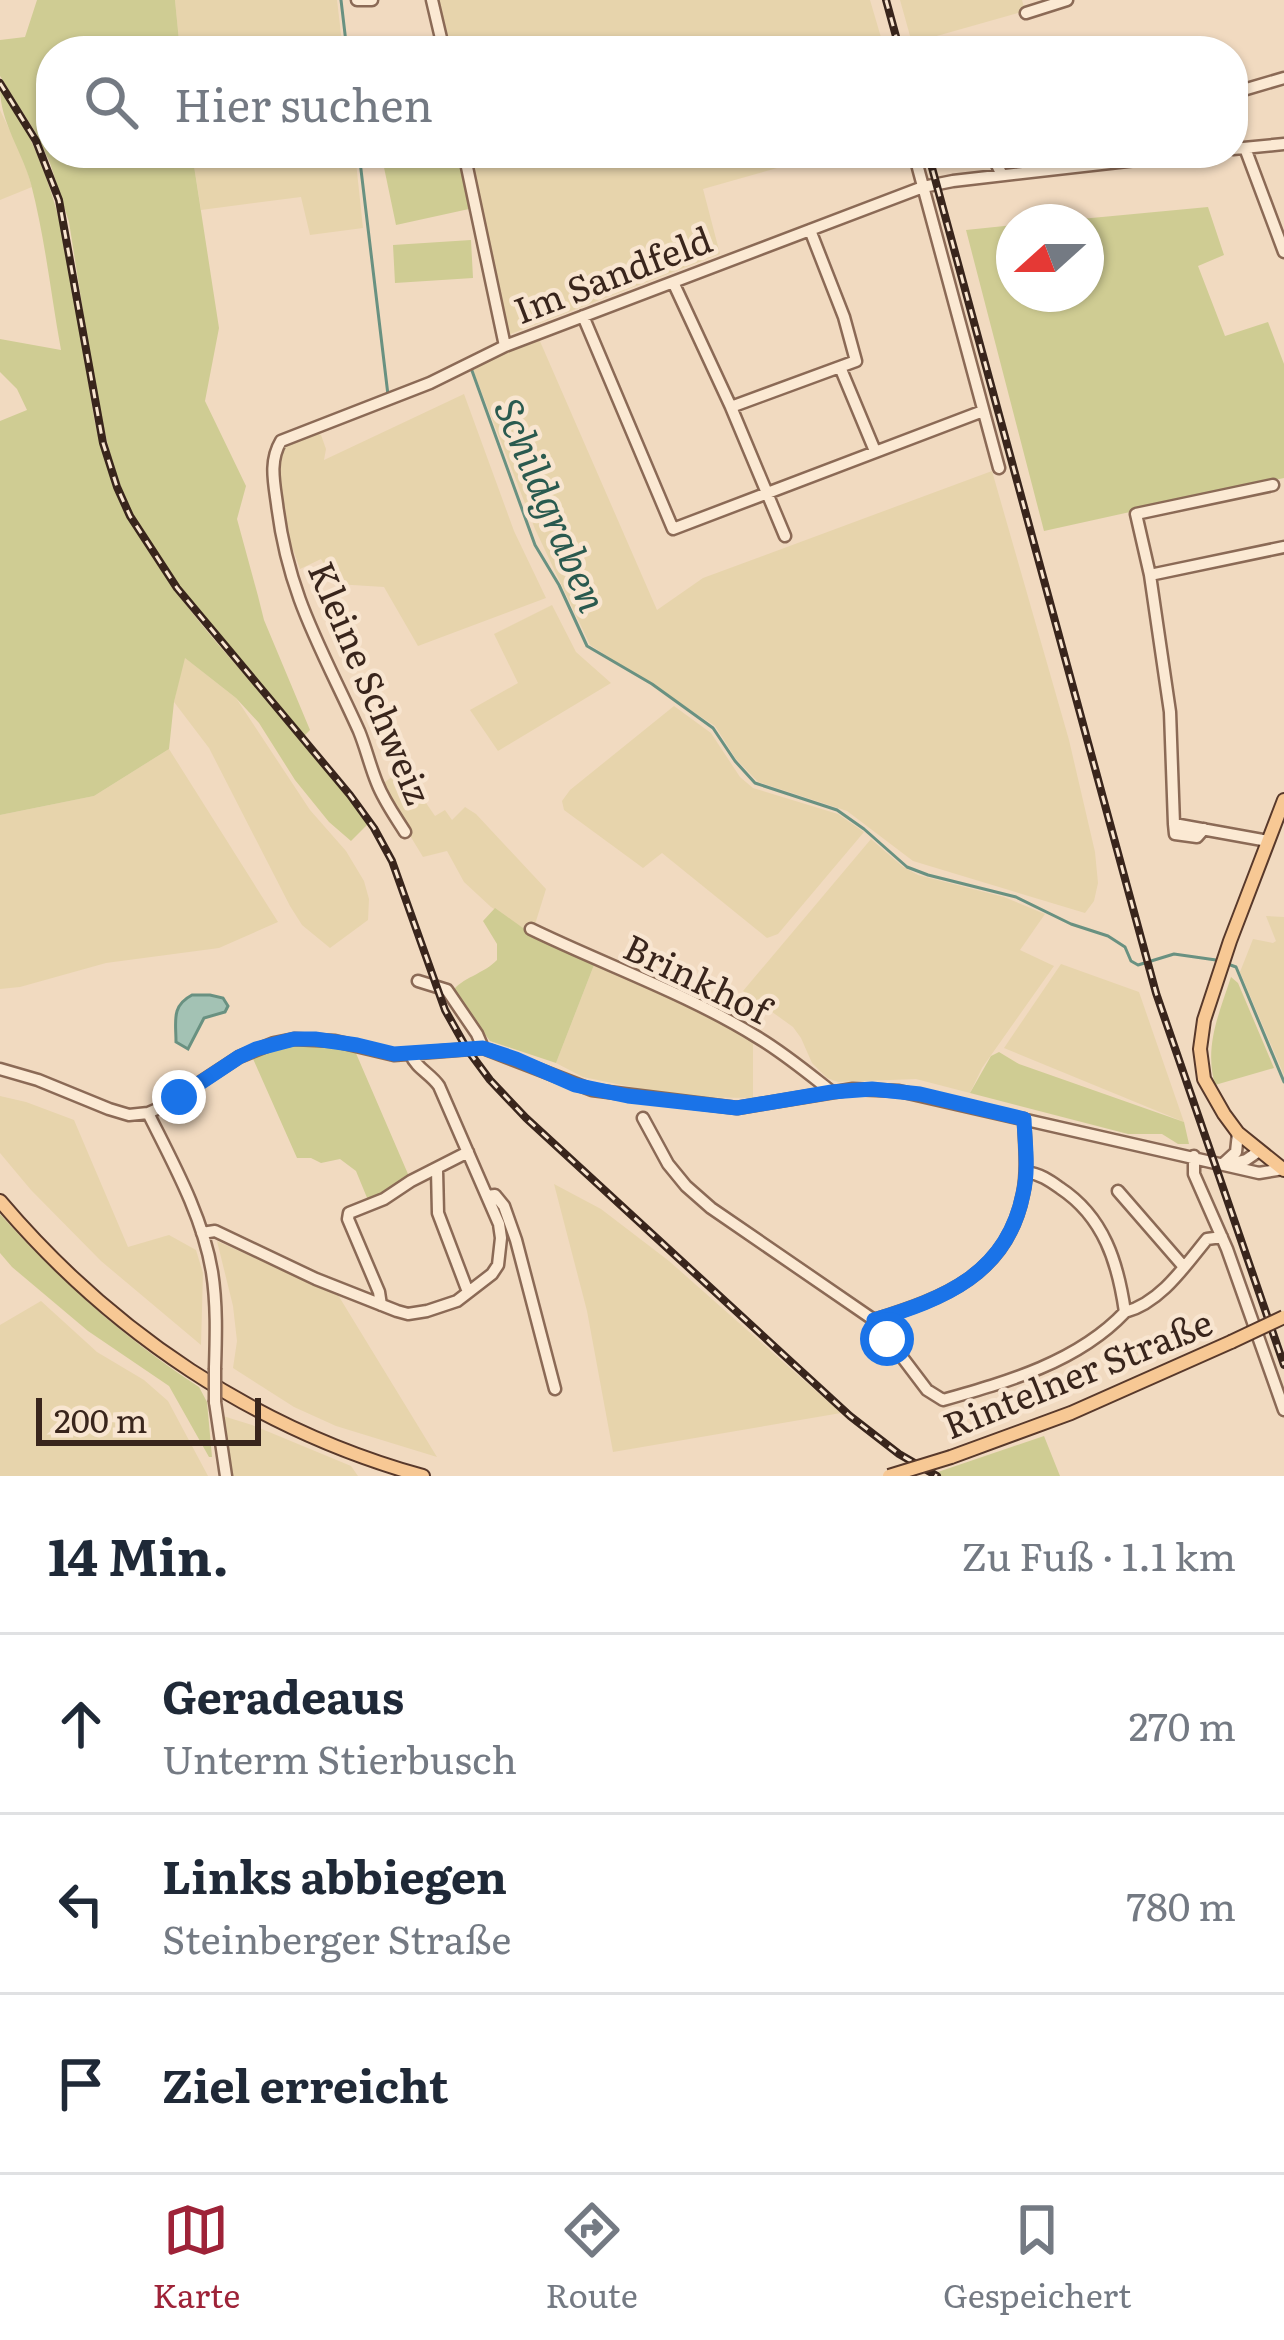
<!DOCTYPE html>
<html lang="de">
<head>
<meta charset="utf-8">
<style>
	:root { --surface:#fff; --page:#f2f2f3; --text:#1f2937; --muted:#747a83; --line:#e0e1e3; --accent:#9e2338 }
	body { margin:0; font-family:Literata,serif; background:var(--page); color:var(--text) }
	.compass { position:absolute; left:996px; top:204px; width:108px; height:108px; border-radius:50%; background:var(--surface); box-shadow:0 3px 9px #0004; rotate:249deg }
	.scale { position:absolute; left:36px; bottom:30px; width:225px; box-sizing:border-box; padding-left:12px; border:6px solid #39251c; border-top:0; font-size:33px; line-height:42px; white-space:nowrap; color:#39251c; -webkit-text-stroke:9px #f8e5d0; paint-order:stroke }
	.stop { position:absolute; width:36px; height:36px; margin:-27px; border:9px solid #1a73e8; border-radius:50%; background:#fff }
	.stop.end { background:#1a73e8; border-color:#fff; box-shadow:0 3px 12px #0008 }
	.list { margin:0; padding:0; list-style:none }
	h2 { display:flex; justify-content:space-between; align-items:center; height:156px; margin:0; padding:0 48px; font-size:51px }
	h2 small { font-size:39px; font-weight:400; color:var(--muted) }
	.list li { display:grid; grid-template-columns:78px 1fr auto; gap:36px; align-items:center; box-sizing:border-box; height:180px; padding:0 48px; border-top:3px solid var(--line) }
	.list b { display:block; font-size:45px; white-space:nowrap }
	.list p { margin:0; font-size:39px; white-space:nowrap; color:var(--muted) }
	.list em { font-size:39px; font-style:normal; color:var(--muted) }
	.icon { flex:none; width:66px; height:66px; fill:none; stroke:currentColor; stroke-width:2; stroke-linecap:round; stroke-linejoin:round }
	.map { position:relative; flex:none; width:1284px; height:1476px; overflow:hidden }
	.search { position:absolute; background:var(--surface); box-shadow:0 3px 9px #0004; left:36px; right:36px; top:36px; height:132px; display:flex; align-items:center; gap:30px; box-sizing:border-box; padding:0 42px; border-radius:48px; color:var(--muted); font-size:45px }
	.sheet { height:696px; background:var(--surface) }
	nav { display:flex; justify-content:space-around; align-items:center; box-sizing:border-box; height:168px; border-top:3px solid var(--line); background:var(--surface); font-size:33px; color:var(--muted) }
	nav a { display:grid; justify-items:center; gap:6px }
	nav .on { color:var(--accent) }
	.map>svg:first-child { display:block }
	.farmland { fill:#e7d4ac }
	.green { fill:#cfcc93 }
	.water { fill:#a3c2b4; stroke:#699181; stroke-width:3 }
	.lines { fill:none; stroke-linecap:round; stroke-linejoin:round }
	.stream { stroke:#699181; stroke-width:3 }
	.minor-casing { stroke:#8b6a56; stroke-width:15 }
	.major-casing { stroke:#58392b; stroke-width:16 }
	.minor { stroke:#fbe9d3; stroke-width:10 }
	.major { stroke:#f7c894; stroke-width:12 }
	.rail-casing { stroke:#39251c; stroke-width:8 }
	.rail { stroke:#f8e5d0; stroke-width:3; stroke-dasharray:9; stroke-linecap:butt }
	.minor-bridge-casing { stroke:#8b6a56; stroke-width:15; stroke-linecap:butt }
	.major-bridge-casing { stroke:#58392b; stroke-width:16; stroke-linecap:butt }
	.minor-bridge { stroke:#fbe9d3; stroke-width:10 }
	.major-bridge { stroke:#f7c894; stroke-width:12 }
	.route { stroke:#1a73e8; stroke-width:15 }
	.labels { text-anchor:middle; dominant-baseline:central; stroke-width:9; stroke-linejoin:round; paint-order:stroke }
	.street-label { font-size:36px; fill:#39251c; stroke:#f8e5d0 }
	.water-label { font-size:39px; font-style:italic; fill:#2a5a4f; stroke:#f8e5d0 }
</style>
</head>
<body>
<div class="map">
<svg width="1284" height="1476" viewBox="0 0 1284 1476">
	<rect width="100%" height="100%" fill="#f1dac0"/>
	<path class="farmland" d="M175,0h162l6,51h-163z
		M437,0h433l15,51h-437z
		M900,0h122l3,11 -113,32z
		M0,110l23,48 9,29 -32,13z
		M192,153h163l8,75 -53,7 -9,-38 -100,13z
		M470,153h360l-127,36 17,65 -212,81z
		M539,339l118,271 46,-32 289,-107 77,269 26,112 3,31 -4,18 -9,12 -172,-52 -66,-50 -89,-29 -22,-23 -21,-33 -125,-81 -55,-116 -64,-164z
		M464,394l50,137 32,67 -128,48 -34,-59 -48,-3 -15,-25 -21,10 -12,-33 -9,-65 5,-26 31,-13 6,3 5,14 -2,11z
		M552,605l24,47 35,31 -113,68 -28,-41 48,-27 -24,-49z
		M184,657l52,41 74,112 36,41 18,30 5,18 -1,21 -38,28 -28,-23 -12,-19 -81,-158 -35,-46z
		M674,706l37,27 29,44 13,11 85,26 26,18 -86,102 -11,4 -105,-85 -19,15 -79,-58 -2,-9 8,-11z
		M169,749l109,173 -59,26 -113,15 -86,24 -20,2v-174l94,-19z
		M402,769l17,34 5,-3 11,16 10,-6 7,10 13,-13 11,7 70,75 -14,45 -41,-27 -27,-25 -17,-31 -24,6 -43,-71z
		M871,839l31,27 16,9 86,22 41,17 -25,36 34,16 -72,102 -12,25 -54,-14 -78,3 -11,-4 -15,-15 -11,-25 -8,-11 -50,-36z
		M1266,916l18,1v158l-44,-103 13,-33 20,4 3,-2z
		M1061,964l78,28 45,130 -180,-74z
		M594,965l65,25 54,26 40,25v57l-73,-1 -97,-20 -27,-14z
		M0,1096l26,6 48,18 54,127 41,-12 27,15 7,23 -2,72 -100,-84 -70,-71 -31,-37z
		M554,1184l47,25 68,52 172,152 -228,39 -26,-141z
		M217,1241l121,54 99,162 -101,-31 -42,-19 -61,-39 4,-27 -4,-35z
		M41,1301l56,51 47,28 24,21 40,75h-208v-151z
		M223,1416l29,9 99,41 7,10h-126z"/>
	<path class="green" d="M37,0h138l5,51h-129v102h141l27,175 -14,73 41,85 -9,33 21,77 6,24 46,110 -6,6 -138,-166 -21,-30 -17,-33 -16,-46 -15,-61 -28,-178 -19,-59 -13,-28 -37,-59v-36l25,-3z
		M0,88c70,97 75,221 95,335 38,167 176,262 270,395l2,7 -16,16 -22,-19 -34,-42 -36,-57 -23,-25 -51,-40 -11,44 -5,47 -75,47 -94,19v-394l27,-11 -10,-21 -17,-17v-33l61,11c-10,-55 -16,-112 -30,-166 -9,-33 -31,-62 -31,-96z
		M381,153h76l12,56 -73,16z
		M1208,207l16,48 -26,11 27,70 43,-14 16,42v114l-240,53 -78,-301 48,-5v69h72v-72h-37z
		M471,240l2,38 -78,5 -2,-38z
		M495,908l35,25 64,32 -38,98 -66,-22 -37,-50c7,-12 32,-18 44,-31v-16l-14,-23z
		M1231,977l7,6 36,85 -59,17c-11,-39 4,-71 16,-108z
		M297,1044l32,2 26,5 56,130 -41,24 -14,-34 -16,-12 -19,4 -10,-5h-14l-47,-106z
		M999,1052l20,12 165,58 5,22h-11l-16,-10h-34l-158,-41 21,-37z
		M0,1214c58,65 125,125 199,173l8,15 5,55h-3l-40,-71 -81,-55 -76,-64 -12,-14z
		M1044,1436l16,40h-118l-7,-3z"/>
	<path class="water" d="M192,995h18l13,3 5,8 -3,6 -21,6 -16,31 -12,-7c0,-21 -5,-36 16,-47z"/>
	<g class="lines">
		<path class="stream" d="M341,0l6,51
			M359,153l29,242
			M468,369l3,-1 64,177 24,40 28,61 65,38 61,44 22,33 20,22 82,27 27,19 43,38 21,8 88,22 55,27 37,12 17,11 6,14 7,4 36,-11 42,6
			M1225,963l11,4 48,115"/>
		<defs>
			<path id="minor" d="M357,0h15
				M432,0l12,51
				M1026,13l41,-13
				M1233,93l51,-15
				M1245,148l39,104
				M1233,149l51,-5
				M464,153l41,193 418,-159 30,-6 245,-28
				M914,153l85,315
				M991,153l11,22
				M673,282l58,125 54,129
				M583,316l90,213 310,-118
				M840,367l35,84
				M731,407l125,-46 -12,-44 -34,-87
				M1150,575l-14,-61 137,-29
				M1174,824l1,10 22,3 7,-8
				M405,832c-10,-16 -21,-31 -28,-49 -7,-17 -11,-35 -18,-52 -37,-82 -71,-135 -82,-227 -3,-22 -8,-43 4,-63l149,-58 75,-37
				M1268,841l-94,-17 -4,-112 -20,-137 134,-28
				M531,929c74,36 155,64 226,108 27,16 51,36 75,55
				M418,981l29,9 30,44 6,14
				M0,1069l38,11 71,29 20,6 19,-2 16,-7 75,-49 35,-14 20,-4 41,2 59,14 89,-7 109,42 145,18 116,-19 46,2 360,82 24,-4
				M148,1113c25,50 55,104 64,159 5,32 4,64 3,96
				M643,1118l25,46 18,22 25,22 163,112c70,-22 133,-45 149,-126 5,-24 2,-50 1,-75
				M1194,1156v18l33,75 57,161
				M1224,1163l12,-11 2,-19
				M1230,1164l16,-4 13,-9
				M437,1170l1,43 30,79
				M1118,1191l66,76
				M487,1196l8,-1 9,11 12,34 39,149
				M202,1233l13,-2 101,48 81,32 11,3 19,-3 30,-10 35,-27 6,-9 3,-27 -2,-14 -60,-138c-8,-12 -23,-18 -28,-31
				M381,1305l-2,-13 -31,-73 1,-6 35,-14 27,-18 57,-29
				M1125,1312c35,-9 60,-46 82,-73l15,-2
				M874,1320l53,70 16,10c64,-18 135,-38 182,-88 -7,-49 -21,-95 -65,-124 -11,-8 -20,-14 -34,-16
				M215,1402l11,74"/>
			<path id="major" d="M1284,800l-54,141 -26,79 -4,29 4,30 20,35 14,19 46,37
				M0,1201c111,131 256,229 423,275
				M951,1457l120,-44 160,-71"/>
		</defs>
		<use href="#minor" class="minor-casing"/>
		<use href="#major" class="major-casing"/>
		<use href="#minor" class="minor"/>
		<use href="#major" class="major"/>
		<defs>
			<path id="rail" d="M886,0l14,51
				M0,83l36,58 23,59 44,243 14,44 13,29 47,72 173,207 24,33 18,33 53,149 22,39 23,31 36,38 324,298 49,38 38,22
				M928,153l228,840 128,372"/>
		</defs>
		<use href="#rail" class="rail-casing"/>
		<use href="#rail" class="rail"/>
		<defs>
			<path id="minor-bridge" d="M215,1402v-34"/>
			<path id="major-bridge" d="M1231,1342l53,-25
				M889,1476l62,-19"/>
		</defs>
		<use href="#minor-bridge" class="minor-bridge-casing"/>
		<use href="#major-bridge" class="major-bridge-casing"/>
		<use href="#minor-bridge" class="minor-bridge"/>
		<use href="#major-bridge" class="major-bridge"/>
	</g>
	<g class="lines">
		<path class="route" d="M179,1097l60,-40 17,-8 38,-10h21l42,6 37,9 89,-6 33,11 59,26 53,11 109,12 95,-16 40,-3 48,5 104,25c1,25 5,51 -1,75 -16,80 -79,105 -149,126l13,19"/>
	</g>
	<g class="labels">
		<g class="street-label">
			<text transform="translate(612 273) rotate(-21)">Im Sandfeld</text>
			<text transform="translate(372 682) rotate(67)">Kleine Schweiz</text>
			<text transform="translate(698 977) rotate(26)">Brinkhof</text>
			<text transform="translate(1077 1372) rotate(-22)">Rintelner Straße</text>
		</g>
		<g class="water-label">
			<text transform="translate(553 504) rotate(67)">Schildgraben</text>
		</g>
	</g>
</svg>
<svg class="compass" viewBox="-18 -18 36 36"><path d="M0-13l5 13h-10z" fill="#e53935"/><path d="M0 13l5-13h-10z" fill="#747a83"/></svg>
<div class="scale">200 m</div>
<div class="stop" style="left:887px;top:1339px"></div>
<div class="stop end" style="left:179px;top:1097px"></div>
<div class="search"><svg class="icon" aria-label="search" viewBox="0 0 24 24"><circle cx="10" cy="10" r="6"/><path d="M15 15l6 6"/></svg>Hier suchen</div>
</div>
<section class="sheet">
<h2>14 Min.<small>Zu Fuß · 1.1 km</small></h2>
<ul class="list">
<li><svg class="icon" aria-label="ahead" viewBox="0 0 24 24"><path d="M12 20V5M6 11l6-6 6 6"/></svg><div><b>Geradeaus</b><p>Unterm Stierbusch</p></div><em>270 m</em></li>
<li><svg class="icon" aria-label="left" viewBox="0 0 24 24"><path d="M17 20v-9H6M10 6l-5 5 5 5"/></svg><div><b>Links abbiegen</b><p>Steinberger Straße</p></div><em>780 m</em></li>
<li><svg class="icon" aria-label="arrive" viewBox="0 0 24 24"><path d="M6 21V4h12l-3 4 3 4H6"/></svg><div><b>Ziel erreicht</b></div></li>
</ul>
</section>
<nav>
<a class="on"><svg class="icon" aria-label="map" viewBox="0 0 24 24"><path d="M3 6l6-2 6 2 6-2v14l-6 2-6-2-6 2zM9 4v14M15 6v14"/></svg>Karte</a>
<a><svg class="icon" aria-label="directions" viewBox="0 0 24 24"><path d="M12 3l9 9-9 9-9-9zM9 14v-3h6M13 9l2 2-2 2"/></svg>Route</a>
<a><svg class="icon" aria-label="saved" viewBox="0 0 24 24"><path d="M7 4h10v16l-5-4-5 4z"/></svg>Gespeichert</a>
</nav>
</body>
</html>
